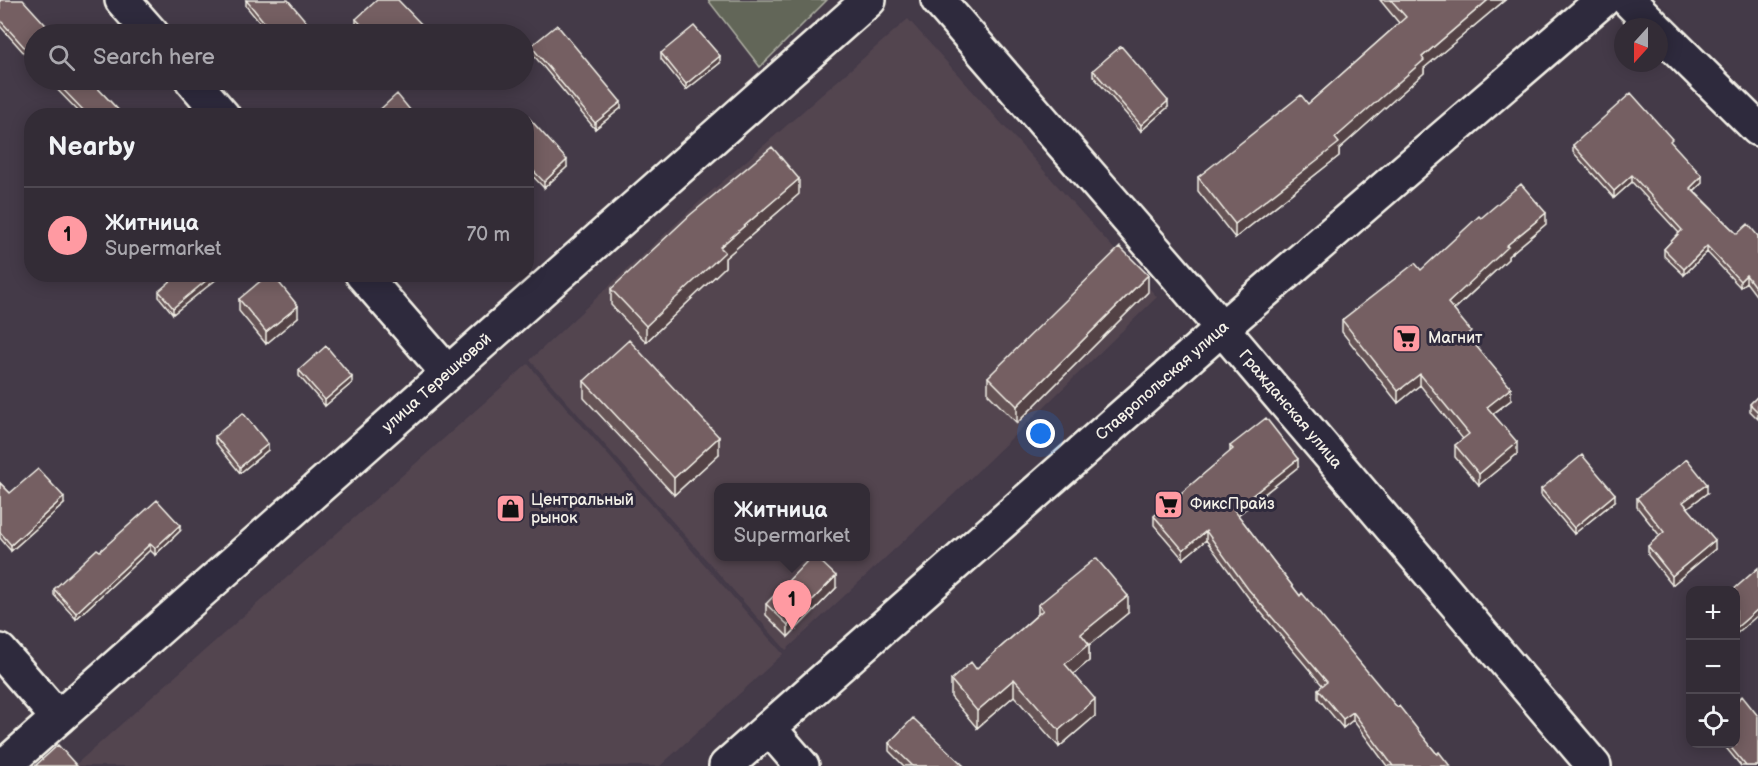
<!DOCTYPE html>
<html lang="en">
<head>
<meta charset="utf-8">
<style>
	:root { --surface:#332c36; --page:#3b343e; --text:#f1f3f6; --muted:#a9a7ad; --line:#4e4851; --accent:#ff9aa2 }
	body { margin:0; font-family:"Balsamiq Sans",sans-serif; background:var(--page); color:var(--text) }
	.controls { position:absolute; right:18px; bottom:18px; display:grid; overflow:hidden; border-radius:12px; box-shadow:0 3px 15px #0003 }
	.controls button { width:54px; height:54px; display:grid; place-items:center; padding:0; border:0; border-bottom:2px solid var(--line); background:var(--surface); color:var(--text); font:30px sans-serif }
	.compass { position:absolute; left:1614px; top:18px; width:54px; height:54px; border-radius:50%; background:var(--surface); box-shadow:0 3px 15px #0003; rotate:201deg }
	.you { position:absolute; left:1041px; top:434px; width:21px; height:21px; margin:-15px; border:4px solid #fff; border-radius:50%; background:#1a73e8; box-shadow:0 0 0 9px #1a73e833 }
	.badge { display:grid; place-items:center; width:39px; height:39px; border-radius:50%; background:var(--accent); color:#111; font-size:20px; font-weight:700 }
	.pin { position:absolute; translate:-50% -50px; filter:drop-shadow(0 2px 3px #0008) }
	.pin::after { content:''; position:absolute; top:32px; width:21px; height:18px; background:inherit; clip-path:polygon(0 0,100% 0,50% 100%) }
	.popup { position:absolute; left:714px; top:483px; width:156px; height:78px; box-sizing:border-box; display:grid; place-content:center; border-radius:12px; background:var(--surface); filter:drop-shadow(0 2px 4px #0005); font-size:20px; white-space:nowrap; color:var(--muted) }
	.popup b { font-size:22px; color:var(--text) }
	.popup::after { content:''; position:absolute; left:50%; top:100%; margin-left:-12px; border:12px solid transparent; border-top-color:var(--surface) }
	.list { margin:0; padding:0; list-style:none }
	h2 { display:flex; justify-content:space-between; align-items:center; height:78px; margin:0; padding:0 24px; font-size:26px }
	h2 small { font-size:20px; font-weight:400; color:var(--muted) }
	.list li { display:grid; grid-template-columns:39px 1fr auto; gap:18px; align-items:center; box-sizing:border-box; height:96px; padding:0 24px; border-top:2px solid var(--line) }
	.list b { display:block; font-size:22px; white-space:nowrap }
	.list p { margin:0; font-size:20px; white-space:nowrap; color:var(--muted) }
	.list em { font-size:20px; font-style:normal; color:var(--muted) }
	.icon { flex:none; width:33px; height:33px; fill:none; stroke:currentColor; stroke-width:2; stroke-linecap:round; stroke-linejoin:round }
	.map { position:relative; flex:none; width:1758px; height:766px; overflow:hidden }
	.search { position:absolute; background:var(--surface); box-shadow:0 3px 15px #0003; left:24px; top:24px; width:510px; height:66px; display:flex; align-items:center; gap:15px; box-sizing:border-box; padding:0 21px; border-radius:33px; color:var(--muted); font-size:22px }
	.panel { position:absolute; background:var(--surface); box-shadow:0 3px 15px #0003; left:24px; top:108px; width:510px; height:174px; border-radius:24px }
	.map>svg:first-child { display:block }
	.built { fill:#534550; fill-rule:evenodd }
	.green { fill:#626658; stroke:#abaca0; stroke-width:1.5 }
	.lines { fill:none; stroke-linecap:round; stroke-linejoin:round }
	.minor-casing { stroke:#f4f1e8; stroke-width:38 }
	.minor { stroke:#2f2a3d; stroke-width:33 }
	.wall { fill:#655254; stroke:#f4f1e8; stroke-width:1.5 }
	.shaded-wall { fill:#524245; stroke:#f4f1e8; stroke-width:1.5 }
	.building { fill:#755f62; stroke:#f4f1e8; stroke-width:1.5 }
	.labels { text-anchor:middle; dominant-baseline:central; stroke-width:6; stroke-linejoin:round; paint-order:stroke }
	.poi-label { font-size:16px; fill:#f4f1e8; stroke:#2f2a3d; text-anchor:start }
	.street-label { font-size:16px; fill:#f4f1e8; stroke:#2f2a3d }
</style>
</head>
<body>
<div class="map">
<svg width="1758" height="766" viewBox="0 0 1758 766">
	<rect width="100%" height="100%" fill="#443a48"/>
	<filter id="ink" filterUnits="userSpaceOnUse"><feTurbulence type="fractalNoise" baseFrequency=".0167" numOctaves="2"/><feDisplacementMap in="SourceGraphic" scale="12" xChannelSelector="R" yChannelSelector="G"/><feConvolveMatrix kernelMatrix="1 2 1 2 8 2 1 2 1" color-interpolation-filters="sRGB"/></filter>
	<g filter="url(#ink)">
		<path class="built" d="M908,19l249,278 -203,197 -168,156 -256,-290 167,-156zM718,488h148v68h-148z
			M528,364l255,290 -123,112h-586z"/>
		<path class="green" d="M708,0h119l-67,67z"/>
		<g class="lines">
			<defs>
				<g id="minor">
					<path d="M122,0l30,34"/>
					<path id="s1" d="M938,0l247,285 409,481"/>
					<path d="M1628,0l27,27"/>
					<path d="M1659,31l99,98"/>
					<path d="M192,80l31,36"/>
					<path d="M362,274l85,98"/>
					<path d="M0,651l58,67"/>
					<path d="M769,728l33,38"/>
					<path id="s2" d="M4,766l865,-766"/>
					<path id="s3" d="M726,766l495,-437 382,-329"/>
				</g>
			</defs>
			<use href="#minor" class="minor-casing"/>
			<use href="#minor" class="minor"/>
		</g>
		<path class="wall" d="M0,0l34,34v30l-34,-38z
			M246,0l63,31 -4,3h-36l-23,-28z
			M1380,0h125l-81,68v5l-85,76v7l-104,82 -37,-47v-14l110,-73 91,-81z
			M356,19l68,14 -1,1h-58l-9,-9z
			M531,46l90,62 -26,21 -64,-77z
			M661,53l59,10 -34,27 -25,-31z
			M1093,70l75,37 -27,24 -48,-55z
			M48,80h42l33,35 3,1h-43z
			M526,118l41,49 -23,21 -18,-19z
			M1672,144l30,39 -8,8 43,43 21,2v62l-12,-16 -6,5 -33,-35 -23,23 -20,-19v-7l15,-16 -47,-51 -18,16 -41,-46v-7z
			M799,194l-74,64v9l-79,75 -35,-37v-16z
			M1546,224l-38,32v3l-54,51 17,29 40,61 -18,14 24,40 -38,31 -24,-28v-12l8,-6 -43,-54 -22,18 -56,-71v-12l79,-50z
			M176,274h42v4l-45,36 -14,-17v-6l18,-15z
			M1148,292l-131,131 -29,-29v-17z
			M239,299l59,18 -32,27 -27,-33z
			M299,370l53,13 -27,23 -26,-30z
			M584,381l135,73 -45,41 -90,-97z
			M1758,396v23l-8,-8v-7z
			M215,436l53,14 -28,23 -25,-31z
			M1230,446l68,21 -60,48 62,81 137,158 13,12h-63l-34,-46 -10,8 -25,-30v-9l5,-3 -75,-89 -42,-57 -23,19 -29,-34v-9l76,-64z
			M0,483l10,10 54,11 -53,47 -11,-13z
			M1541,489l74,12 -41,33 -33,-39z
			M1707,493l-20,15 28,41 -43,36 -24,-30v-9l12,-10 -23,-29v-9z
			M180,531l-25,24 -5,-5 -74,69 -22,-24v-6l46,-38z
			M836,588l-48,49 -22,-22v-11z
			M1038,605l90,8 -39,32v16l-16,13 22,42 -36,31 -45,-51 -37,32 -26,-31v-17l25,-11 62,-55z
			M889,743l75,23h-60l-15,-15z
			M1723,744h13l22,22h-17z"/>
		<path class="shaded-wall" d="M1488,0h17l-81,68v5l-85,76v7l-104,82v-14l100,-86 87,-81z
			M309,25v6l-4,3h-7z
			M424,27v6l-1,1h-7z
			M720,56v7l-34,27v-6z
			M1168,101v6l-27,24v-6z
			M621,102v6l-26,21v-6z
			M567,160v7l-23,21v-6z
			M1632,175v7l-18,16v-7z
			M1702,176v7l-12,11v-6z
			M799,179v15l-74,64v9l-79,75v-16l74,-79z
			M1546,213v11l-38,32v3l-60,56v-12l58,-57z
			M1707,246v6l-23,23v-6z
			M214,274h4v4l-45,36v-6z
			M1148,275v17l-131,131v-17z
			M1746,275v7l-6,5v-6z
			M298,306v11l-32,27v-12z
			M1420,374v11l-22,18v-12z
			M352,377v6l-27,23v-6z
			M1511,388v12l-24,18v-11z
			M719,437v17l-45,41v-17z
			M1517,442v12l-38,31v-11z
			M268,444v6l-28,23v-6z
			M1298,459v8l-64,51v-8z
			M1707,484v9l-24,18v-9z
			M1615,494v7l-41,33v-6z
			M64,497v7l-53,47v-6z
			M180,525v6l-25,24v-7z
			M1206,531v9l-23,19v-9z
			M1715,540v9l-43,36v-9z
			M150,544v6l-74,69v-6z
			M836,576v12l-48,49v-12z
			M1128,596v17l-39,32v16l-24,20v-17l16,-30z
			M1758,609v6l-22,19v-6z
			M1014,679v17l-37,32v-17z
			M1095,699v17l-36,31v-17z
			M1353,712v8l-10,8v-9z"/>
		<path class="building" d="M0,0h23l31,34h-20v24l-34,-38z
			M246,0h42l21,25 -11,9h-24z
			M377,0h21l26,27 -8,7h-46l-14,-15z
			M1391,0h97l-66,57 2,3 -89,78 4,5 -104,81 -37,-47 103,-82 7,9 98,-87z
			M557,25l64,77 -26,21 -64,-77z
			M694,26l26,30 -34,28 -25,-31z
			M1121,46l47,55 -27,24 -48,-55z
			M54,80h36l33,35 2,-1 1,2h-37z
			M1631,93l41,46 -2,2 32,35 -12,12 47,46 11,-10 10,12v55l-12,-16 -6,6 -33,-35 -23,23 -20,-20 18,-19 -50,-55 -18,16 -41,-46z
			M397,94l18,22h-42z
			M528,117l39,43 -23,22 -18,-19v-45z
			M772,147l27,32 -79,68 5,5 -79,74 -35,-37 79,-74z
			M1521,184l25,29 -40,33 2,1 -60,56 23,28 -4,4 44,53 -24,19 30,35 -38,32 -24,-29 14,-11 -49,-60 -22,17 -56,-71 73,-57 6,7 58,-54 2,2z
			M1120,247l28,28 -131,131 -29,-29z
			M179,274h35l-41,34 -14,-17z
			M269,274h3l26,32 -32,26 -27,-33z
			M629,340l90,97 -45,41 -90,-97z
			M326,346l26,31 -27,23 -26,-30z
			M1758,396v16l-8,-8z
			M243,413l25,31 -28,23 -25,-31z
			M1266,418l32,41 -64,51 66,86 2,-3 95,114 2,-1 38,48 2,-2 11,14h-57l-40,-54 -10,7 -25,-30 9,-7 -79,-93 -42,-58 -23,19 -29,-34 79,-67 -3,-3z
			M1582,455l33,39 -41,34 -33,-39z
			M1687,459l20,25 -24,18 32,38 -43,36 -24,-30 16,-14 -27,-34z
			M38,469l26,28 -53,48 -11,-13v-49l10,10z
			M157,500l23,25 -25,23 -5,-4 -74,69 -22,-24 43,-40 3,2z
			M812,556h3l21,20 -48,49 -22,-21z
			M1096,558l32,38 -47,38 8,10 -24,20 30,35 -36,31 -45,-51 -37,32 -26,-31 20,-18 5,7 67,-59 -5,-5z
			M1758,568v41l-22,19v-37h-4z
			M1742,696l16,20v50h-12l-18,-22h8v-42z
			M913,718l51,48h-51l-24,-23z
			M58,745l19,21h-42z"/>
	</g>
	<defs>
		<symbol id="supermarket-square" viewBox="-11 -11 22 22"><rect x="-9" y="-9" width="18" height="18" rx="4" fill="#ff9aa2" stroke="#2f2a3d"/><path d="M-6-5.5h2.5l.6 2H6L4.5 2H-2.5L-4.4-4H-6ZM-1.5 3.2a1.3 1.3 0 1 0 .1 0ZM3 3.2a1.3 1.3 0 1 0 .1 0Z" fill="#111"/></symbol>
		<symbol id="shop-square" viewBox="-11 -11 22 22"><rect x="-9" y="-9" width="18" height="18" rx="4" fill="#ff9aa2" stroke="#2f2a3d"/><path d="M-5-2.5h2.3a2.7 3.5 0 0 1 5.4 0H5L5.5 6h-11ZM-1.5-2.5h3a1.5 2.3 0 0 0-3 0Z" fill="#111"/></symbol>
	</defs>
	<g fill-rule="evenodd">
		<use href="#supermarket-square" x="1390" y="322" width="33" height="33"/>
		<use href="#supermarket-square" x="1152" y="488" width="33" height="33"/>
		<use href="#shop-square" x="494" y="492" width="33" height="33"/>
	</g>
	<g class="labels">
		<g class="poi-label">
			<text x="1428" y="338">Магнит</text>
			<text x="531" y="500">Центральный<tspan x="531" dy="18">рынок</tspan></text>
			<text x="1190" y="504">ФиксПрайз</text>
		</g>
		<g class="street-label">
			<text stroke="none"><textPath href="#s3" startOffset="582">Ставропольская улица</textPath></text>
			<text stroke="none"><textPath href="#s2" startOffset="578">улица Терешковой</textPath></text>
			<text stroke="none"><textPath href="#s1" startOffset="540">Гражданская улица</textPath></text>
		</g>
	</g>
</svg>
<div class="controls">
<button>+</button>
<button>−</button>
<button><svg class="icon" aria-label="locate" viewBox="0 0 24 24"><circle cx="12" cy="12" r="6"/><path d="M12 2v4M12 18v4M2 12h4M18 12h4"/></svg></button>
</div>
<svg class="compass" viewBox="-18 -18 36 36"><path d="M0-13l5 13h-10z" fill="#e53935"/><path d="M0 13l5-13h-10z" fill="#a9a7ad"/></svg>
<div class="you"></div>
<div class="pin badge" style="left:792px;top:630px">1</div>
<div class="popup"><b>Житница</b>Supermarket</div>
<div class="search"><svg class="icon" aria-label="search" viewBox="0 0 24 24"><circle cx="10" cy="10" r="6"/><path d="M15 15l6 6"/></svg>Search here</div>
<section class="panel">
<h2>Nearby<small></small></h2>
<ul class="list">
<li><span class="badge">1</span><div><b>Житница</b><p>Supermarket</p></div><em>70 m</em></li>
</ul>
</section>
</div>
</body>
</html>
